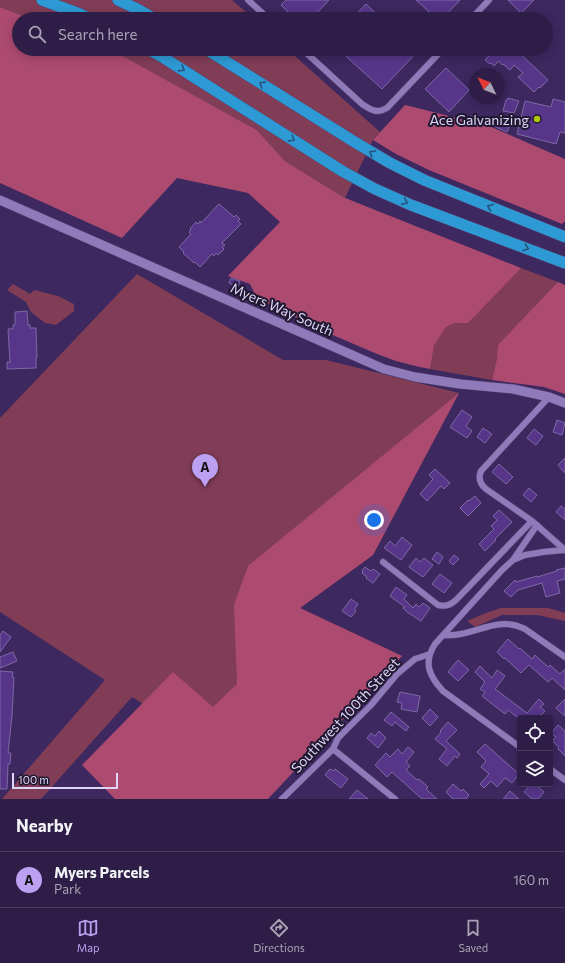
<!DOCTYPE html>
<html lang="en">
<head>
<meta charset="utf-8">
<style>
	:root { --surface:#2e1e47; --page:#36274e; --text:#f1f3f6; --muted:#a7a2b4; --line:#493c60; --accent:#bca0f2 }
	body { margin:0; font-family:Commissioner,sans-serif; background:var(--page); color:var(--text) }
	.controls { position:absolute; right:12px; bottom:12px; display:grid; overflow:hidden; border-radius:4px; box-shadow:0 2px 10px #0003 }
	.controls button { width:36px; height:36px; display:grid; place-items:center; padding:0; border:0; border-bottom:1px solid var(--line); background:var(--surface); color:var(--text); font:20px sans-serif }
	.compass { position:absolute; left:469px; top:68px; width:36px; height:36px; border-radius:50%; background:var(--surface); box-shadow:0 2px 10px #0003; rotate:313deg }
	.scale { position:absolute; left:12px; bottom:10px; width:106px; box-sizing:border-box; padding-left:4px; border:2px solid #dfd5f7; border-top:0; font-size:11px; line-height:14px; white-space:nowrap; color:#dfd5f7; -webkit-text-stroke:3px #201831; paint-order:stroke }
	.you { position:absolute; left:374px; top:520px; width:14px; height:14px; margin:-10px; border:3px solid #fff; border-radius:50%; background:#1a73e8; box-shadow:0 0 0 6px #1a73e833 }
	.badge { display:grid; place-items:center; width:26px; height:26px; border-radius:50%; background:var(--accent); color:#111; font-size:13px; font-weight:700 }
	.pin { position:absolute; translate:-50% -33px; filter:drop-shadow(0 1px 2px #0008) }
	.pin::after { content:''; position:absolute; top:21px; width:14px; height:12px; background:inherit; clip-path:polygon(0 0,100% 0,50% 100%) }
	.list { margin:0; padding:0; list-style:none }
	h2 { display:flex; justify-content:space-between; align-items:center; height:52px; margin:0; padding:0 16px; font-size:17px }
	h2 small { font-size:13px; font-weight:400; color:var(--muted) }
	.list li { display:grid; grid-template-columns:26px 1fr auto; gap:12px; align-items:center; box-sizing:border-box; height:56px; padding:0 16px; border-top:1px solid var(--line) }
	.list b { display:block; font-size:15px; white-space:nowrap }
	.list p { margin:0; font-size:13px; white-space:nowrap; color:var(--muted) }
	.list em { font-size:13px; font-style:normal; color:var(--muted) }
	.icon { flex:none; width:22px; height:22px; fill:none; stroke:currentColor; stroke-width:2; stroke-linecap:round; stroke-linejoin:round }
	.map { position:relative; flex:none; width:565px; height:799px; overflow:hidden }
	.search { position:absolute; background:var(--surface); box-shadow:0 2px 10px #0003; left:12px; right:12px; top:12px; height:44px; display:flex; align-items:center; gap:10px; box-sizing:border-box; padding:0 14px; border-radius:22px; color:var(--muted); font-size:15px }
	.sheet { height:108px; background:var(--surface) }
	nav { display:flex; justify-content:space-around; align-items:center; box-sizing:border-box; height:56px; border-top:1px solid var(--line); background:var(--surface); font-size:11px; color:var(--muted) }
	nav a { display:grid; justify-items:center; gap:2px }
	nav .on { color:var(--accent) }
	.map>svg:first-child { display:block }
	.green { fill:#813d56 }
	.forest { fill:#ac4a70 }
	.building { fill:#57368a; stroke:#7d69a6 }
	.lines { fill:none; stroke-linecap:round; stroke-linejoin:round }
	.street-casing { stroke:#584575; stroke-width:7 }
	.secondary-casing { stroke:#584575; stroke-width:10 }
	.highway-casing { stroke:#584575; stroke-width:12 }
	.street { stroke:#8f7bba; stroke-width:6 }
	.secondary { stroke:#8f7bba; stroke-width:9 }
	.highway { stroke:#2e9ad5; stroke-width:11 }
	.oneway { stroke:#26527b }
	.poi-dot { fill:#aec60c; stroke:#201831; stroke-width:1.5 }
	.labels { text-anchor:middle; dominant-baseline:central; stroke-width:4; stroke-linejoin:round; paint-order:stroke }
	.poi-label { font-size:14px; fill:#dfd5f7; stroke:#201831; text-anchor:end }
	.street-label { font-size:14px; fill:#dfd5f7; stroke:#201831 }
</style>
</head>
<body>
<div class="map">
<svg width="565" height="799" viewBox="0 0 565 799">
	<rect width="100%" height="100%" fill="#3d285f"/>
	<path class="green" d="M0,0h232l22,19h-223l-31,-12z
		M108,49h179l93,83 -7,8 -28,58 175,71 1,-1 37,14 -63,85 -3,13 -62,-11 1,-6 -86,-165 -60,-37 -28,-31z
		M137,274l146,86h43l133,33 -86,162 -73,53 102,48 -126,134 -144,-93 -91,102h-39l103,-119 -105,-68v-194z
		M13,284l17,10 4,-4 24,6 16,8v7l-18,14 -11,-2 -14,-11 -5,-10 -19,-12z
		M501,608h47l17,5v8l-28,-6h-35l-27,12 -8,-6 19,-8z"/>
	<path class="forest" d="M0,7l31,12h-12v30h89l7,3 142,78 28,31 60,37 176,70 -53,55h-14l-8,4 -12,18 -4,24 -15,-3 -19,-5 -19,-7 -56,-24 -64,-32 -7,-14 -22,-8 52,-54 -32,-29 -71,-15 -55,60 -122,-55z
		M405,105l84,21 76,33v62l-3,3 -133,-54 -33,-16 -23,-14z
		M558,282l7,3v109l-21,-7 -52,-7 5,-21 1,-14z
		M459,393l-86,162 -73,53 102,48 -134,143h-153l-33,-34 91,-93 40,35 24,-23 -3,-79 14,-39z"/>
	<path class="building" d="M286,0h43l-18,19h-16l-14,-14z
		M416,0h44l-18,19h-5z
		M508,0h26l-13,13z
		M366,4l16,15h-30z
		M338,49h82l-38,40z
		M495,49h20l33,31 -8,8 -1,-1 -5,5 -16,-15 5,-4 -9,-8 -4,5 -7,-6 -1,1 -3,-4 -5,5 -3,-3 -1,1 -5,-4z
		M446,68l23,22 -20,22 -24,-23z
		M508,98l11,3 -5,12 -11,-2 3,-11h1z
		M553,99l12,3v31l-5,-1 -4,12 -39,-10 8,-33 26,6z
		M490,118l20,7 -3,7 -20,-9z
		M219,204l15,13 2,-2 4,4 -2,2 3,3 -19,19 3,2 -3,2 2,2 -6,6 -2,-2 -2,3 -2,-2 -12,13 -5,-5 -1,1 -11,-10 1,-1 -5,-5 12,-13 -2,-2 2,-2 -1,-1 6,-7 2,2 2,-3 1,2z
		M231,278l9,3 -2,6 -9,-4z
		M27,311l1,14h2v3h6l1,29h-1v11l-29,1v-7h3l-2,-33h5v-4h2v-13z
		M462,410l10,7 -6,9 6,5 -5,7 -17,-11z
		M557,420l8,3 -3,12 -9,-3z
		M483,428l9,6 -7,9 -8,-6z
		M534,429l9,7 -7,9 -9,-7z
		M565,458v15l-7,-8z
		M499,464l14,13 -7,7 -14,-12z
		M435,469l15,14 -6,6 -3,-3 -14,15 -7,-7 13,-15 -4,-4z
		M529,488l8,7 -6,7 -8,-7z
		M475,496l6,7 -13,13 -8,-8 8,-8 1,1z
		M561,506l4,3v11l-9,-8z
		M499,510l13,12 -17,17 1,1 -11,11 -6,-7 15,-15 -3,-3 6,-6 -4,-4z
		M402,537l10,8 -11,15 -17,-12 6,-7 5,5z
		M437,552l6,5 -4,7 -7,-5z
		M454,555l5,4 -6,6 -4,-4z
		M416,558l4,4 4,-4 9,7 -10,12 -14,-10z
		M365,567l6,4 2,-2 7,5 -7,9 -7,-5 1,-1 -5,-4 1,-1 -1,-1z
		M565,568v11l-8,2 3,12 -14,4 -4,-14 -24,7 -7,7 -7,-6 11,-11 1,2 21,-6v1l20,-6 -1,-1z
		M440,574l12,9 -8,10 -12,-9z
		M396,587l11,8 -3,4 9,9 3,-4 3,3 4,-4 7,5 -9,13 -14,-9 -4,-4 2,-1 -15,-11z
		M351,599l7,5 -4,6 2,1 -5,6 -9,-6z
		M3,631l8,6 -11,15v-17z
		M508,639l11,10 1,-1 12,11 3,-4 13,12 2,-2 10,9 5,-5v21l-13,-12 -4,4 -19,-17 -8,8 -16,-15 -1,1 -7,-7z
		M13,652l4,9 -17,7v-11z
		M458,660l11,10 -11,11 -10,-9z
		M480,666l12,12 5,-8 8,6 -10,13 32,24 12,-14 5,5 -4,3 5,4 -7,7h-20l-10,-8 -3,4 -23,-18 3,-4 -5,-3 5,-7 -10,-10z
		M0,671l13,1 -1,5h2l-2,39 -4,37h3l-1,11h-2l-1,25h-7z
		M400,692l20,4 -3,16 -16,-3 1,-6 -5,-1z
		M565,699v17l-9,-8z
		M430,709l8,8 -8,9 -8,-8z
		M391,712l18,15 -3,4 -11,-9 -3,4 -8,-6z
		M448,722l9,8 -11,11 14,13 -3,4 -2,-2 -8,10 -8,-7 8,-10 -12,-10 6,-7 -1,-1z
		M558,725l7,6v25l-7,-7 1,-2 -7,-6 4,-4 -5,-4z
		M379,731l7,7 -8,10 -11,-10 4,-5 4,3z
		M485,744l26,23 8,7 -7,9 -7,-5 -8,9 -6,-6 -7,7 -4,-4 9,-10 -8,-7 5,-6 -9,-9z
		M408,747l6,5 -8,10 4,4 -4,4 11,10 2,-1 9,8 -2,2 11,10h-15l-30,-27 -5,5 -12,-12 11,-12 4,4 8,-8 4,5z
		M330,769l3,2 2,-2 13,10 -7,9 -16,-13z
		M453,784l8,7 2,-2 6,6 -3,4h-13l-7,-7z
		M531,784h4l9,8 -6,7h-6l-8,-7z
		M357,790l11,9h-19z
		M510,791l9,8h-16z"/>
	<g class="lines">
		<defs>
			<path id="street" d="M248,0l21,19
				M471,19l18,-19
				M302,49l60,55c9,6 15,10 25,4l56,-59
				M549,397l-68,74c-3,7 -1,13 5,18l46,32 33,29
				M513,560l12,-5 18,-3 21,-2
				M383,562l55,43c8,2 12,0 18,-5l76,-79
				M443,635c29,3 54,-21 82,-6l40,28
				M520,747l-77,-56c-14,-15 -20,-28 -8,-47l67,-74 11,-10 24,-35
				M333,749l62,50
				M550,769l15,11
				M282,799l51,-50 5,-11 33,-33 26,-31 18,-15 15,-5"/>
			<path id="secondary" d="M0,200l384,169 31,8 45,7 53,5 36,8 16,6"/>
			<path id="highway" d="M42,0l38,14 10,5
				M118,0l21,10 16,9
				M148,49l16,9 178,113 33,18 36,16 154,58
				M206,49l147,92 37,22 34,17 141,57"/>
		</defs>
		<use href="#street" class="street-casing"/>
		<use href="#secondary" class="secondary-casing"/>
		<use href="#highway" class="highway-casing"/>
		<use href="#street" class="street"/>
		<use href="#secondary" class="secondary"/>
		<use href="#highway" class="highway"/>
	</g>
	<defs><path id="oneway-chevron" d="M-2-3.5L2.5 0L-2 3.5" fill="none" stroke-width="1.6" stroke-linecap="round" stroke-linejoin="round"/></defs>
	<g class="oneway">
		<use href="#oneway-chevron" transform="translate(182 69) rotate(32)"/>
		<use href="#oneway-chevron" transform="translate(262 84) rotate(-148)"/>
		<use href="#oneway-chevron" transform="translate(292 139) rotate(32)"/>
		<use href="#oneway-chevron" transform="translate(372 153) rotate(-149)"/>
		<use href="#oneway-chevron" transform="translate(405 202) rotate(25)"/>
		<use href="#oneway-chevron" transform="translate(490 207) rotate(-158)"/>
		<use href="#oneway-chevron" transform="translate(526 248) rotate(21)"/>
	</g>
	<circle class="poi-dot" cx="537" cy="119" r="4"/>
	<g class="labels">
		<g class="poi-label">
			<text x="529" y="119">Ace Galvanizing</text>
		</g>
		<g class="street-label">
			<text transform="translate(282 309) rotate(24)">Myers Way South</text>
			<text transform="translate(345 715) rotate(-47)">Southwest 100th Street</text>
		</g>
	</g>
</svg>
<div class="controls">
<button><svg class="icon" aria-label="locate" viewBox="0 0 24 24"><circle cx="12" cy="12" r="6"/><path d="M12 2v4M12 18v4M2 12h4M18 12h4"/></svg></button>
<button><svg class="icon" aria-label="layers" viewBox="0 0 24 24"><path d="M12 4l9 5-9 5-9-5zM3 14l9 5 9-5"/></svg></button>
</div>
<svg class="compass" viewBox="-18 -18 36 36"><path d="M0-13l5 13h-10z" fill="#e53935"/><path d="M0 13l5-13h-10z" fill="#a7a2b4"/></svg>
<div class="scale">100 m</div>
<div class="you"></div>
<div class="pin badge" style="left:205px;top:487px">A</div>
<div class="search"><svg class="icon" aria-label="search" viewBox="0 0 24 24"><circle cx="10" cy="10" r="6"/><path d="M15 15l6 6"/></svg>Search here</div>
</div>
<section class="sheet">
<h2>Nearby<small></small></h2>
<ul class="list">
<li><span class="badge">A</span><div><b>Myers Parcels</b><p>Park</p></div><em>160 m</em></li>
</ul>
</section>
<nav>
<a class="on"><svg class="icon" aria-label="map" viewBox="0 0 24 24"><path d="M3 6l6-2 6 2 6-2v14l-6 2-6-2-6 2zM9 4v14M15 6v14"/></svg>Map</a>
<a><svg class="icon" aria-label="directions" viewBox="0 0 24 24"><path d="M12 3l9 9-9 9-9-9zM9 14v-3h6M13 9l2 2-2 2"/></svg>Directions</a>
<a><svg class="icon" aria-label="saved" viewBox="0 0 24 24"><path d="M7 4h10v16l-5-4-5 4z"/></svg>Saved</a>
</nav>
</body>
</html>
